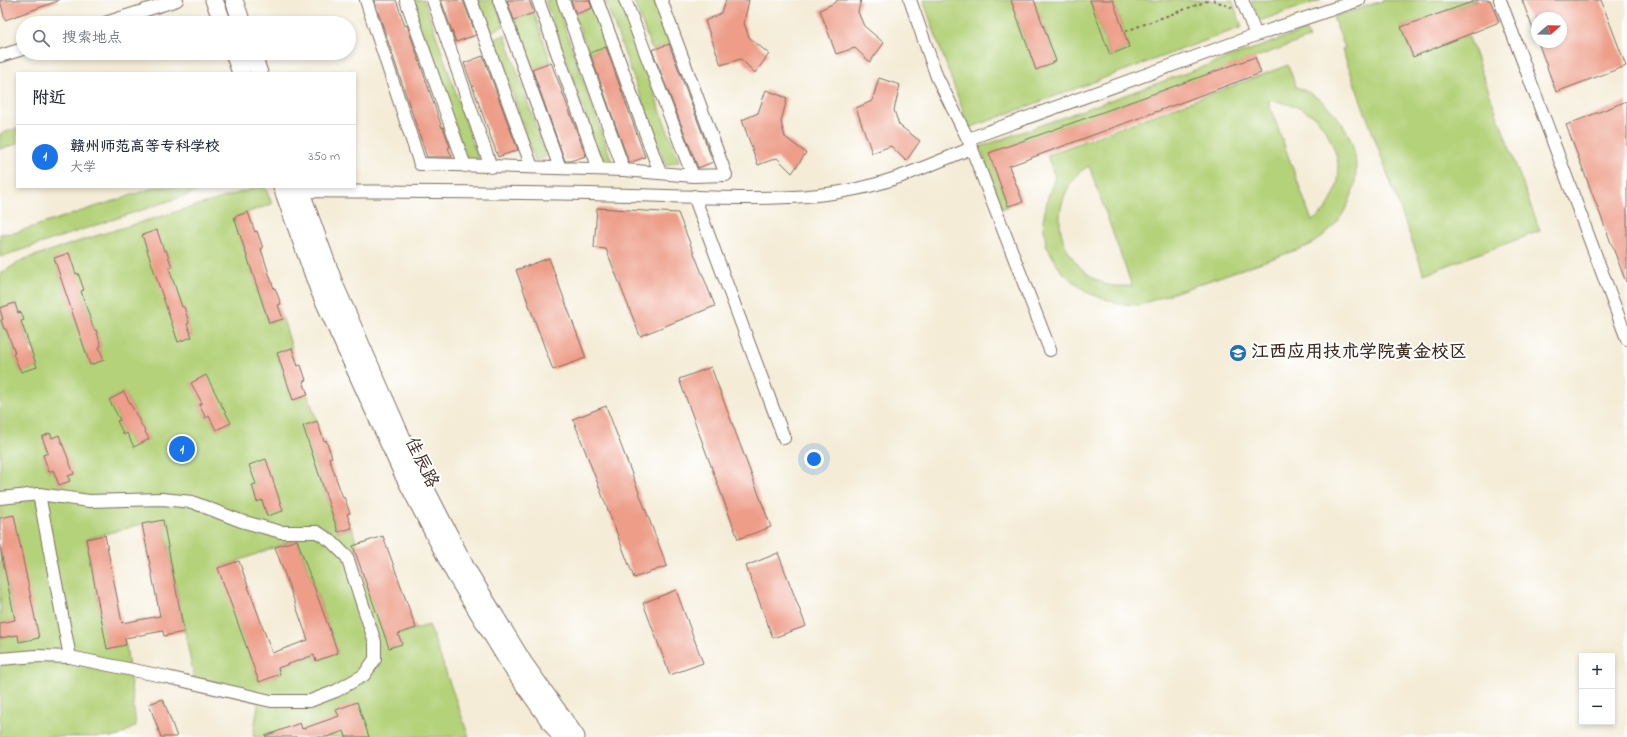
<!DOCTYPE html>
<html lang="zh">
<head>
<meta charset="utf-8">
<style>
	:root { --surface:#fff; --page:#f2f2f3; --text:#1f2937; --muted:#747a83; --line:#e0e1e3; --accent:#1a73e8 }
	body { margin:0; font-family:"Indie Flower","LXGW WenKai TC",sans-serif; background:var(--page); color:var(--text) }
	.controls { position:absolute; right:12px; bottom:12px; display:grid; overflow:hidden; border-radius:0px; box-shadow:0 2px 6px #0003 }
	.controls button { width:36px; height:36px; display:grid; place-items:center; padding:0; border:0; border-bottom:1px solid var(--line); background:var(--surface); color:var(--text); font:20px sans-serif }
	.compass { position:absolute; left:1531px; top:12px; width:36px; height:36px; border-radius:50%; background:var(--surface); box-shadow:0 2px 6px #0003; rotate:70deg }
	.you { position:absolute; left:814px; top:459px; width:14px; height:14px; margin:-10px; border:3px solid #fff; border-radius:50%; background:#1a73e8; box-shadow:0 0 0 6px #1a73e833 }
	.badge { display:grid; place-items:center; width:26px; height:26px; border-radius:50%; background:var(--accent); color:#fff; font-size:13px; font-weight:700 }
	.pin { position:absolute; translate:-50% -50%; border:2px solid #fff; box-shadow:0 1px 4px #0006 }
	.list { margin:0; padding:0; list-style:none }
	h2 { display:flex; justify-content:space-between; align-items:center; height:52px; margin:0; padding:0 16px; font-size:17px }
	h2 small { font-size:13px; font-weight:400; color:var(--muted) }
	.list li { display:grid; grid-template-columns:26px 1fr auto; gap:12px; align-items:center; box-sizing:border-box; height:64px; padding:0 16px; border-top:1px solid var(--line) }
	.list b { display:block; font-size:15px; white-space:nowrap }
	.list p { margin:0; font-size:13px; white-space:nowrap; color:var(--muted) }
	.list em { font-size:13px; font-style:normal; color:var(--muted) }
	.icon { flex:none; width:22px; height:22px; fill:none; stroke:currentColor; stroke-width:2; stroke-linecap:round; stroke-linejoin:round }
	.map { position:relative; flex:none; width:1627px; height:737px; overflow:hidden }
	.search { position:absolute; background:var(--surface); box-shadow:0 2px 6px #0003; left:16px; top:16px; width:340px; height:44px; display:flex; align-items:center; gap:10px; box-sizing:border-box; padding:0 14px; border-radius:22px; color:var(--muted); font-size:15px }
	.panel { position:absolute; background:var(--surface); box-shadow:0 2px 6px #0003; left:16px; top:72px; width:340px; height:116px; border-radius:0px }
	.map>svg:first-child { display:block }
	.green { fill:#b4d279; stroke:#787e4c; fill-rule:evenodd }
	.building { fill:#ed9d88 }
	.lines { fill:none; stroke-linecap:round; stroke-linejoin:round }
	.minor-casing { stroke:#7c6e5f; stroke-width:14 }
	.secondary-casing { stroke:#7c6e5f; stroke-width:19 }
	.path { stroke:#7c6e5f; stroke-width:2; stroke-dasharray:3 3; stroke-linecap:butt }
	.minor { stroke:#fff; stroke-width:12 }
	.secondary { stroke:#fff; stroke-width:17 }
	.labels { text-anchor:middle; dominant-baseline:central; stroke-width:4; stroke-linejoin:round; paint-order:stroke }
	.poi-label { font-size:18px; font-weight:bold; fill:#3b2a1e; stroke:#fff; text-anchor:start }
	.street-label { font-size:18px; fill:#3b2a1e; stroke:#fff }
</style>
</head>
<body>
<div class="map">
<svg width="1627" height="737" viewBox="0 0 1627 737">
	<rect width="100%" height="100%" fill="#fff"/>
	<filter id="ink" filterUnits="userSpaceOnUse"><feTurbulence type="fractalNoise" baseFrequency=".025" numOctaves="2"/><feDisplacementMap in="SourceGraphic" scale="8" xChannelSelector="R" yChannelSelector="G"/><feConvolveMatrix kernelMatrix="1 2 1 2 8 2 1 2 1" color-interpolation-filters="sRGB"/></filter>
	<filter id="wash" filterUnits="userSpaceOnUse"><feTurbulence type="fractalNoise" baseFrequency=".012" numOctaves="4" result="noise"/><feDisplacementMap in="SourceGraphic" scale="16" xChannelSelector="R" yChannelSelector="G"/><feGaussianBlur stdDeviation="0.9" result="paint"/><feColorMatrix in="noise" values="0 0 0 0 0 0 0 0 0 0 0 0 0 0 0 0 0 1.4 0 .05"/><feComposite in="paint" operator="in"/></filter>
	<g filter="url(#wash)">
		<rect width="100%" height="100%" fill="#f4ecd7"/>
		<path class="green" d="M410,0h14l55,161h-11z
			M477,0h16l11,26 -14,6z
			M545,0h10l57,162 -9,3z
			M605,0h14l60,161 -13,5z
			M639,0h15l17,44 -19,6 -18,-48z
			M923,0h88l25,70 20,-9 -22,-61h56l20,55 19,-8 -16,-47h119l10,27 -273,101z
			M1251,0h70l-62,21z
			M1385,0h93l-77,27 12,30 55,-22 72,196 -116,43 -82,-225 3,-1 -12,-31z
			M592,8l15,39 -18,6 -15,-38z
			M534,13l17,49 -19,7 -18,-49z
			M1306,30l3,8 -319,115 18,53 -6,3 -22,-62z
			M505,35l41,122 -11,4 -41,-122z
			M1288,65l8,22c7,3 14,6 20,10 57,40 52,115 -8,149l-169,59 -20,-1 -31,-11 -27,-22 -15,-26 -3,-25 5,-23 7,-20 -8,-22zM1268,101c15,1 31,5 44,14 8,5 14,16 18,24 12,26 12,46 -4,70 -3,5 -10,9 -14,12zM1089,166l43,120c-7,0 -17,1 -24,-1 -25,-8 -47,-35 -48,-62 -1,-11 3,-25 8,-35 5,-10 11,-17 21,-22z
			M17,128v16l-17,5v-15z
			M157,187h54l-211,70v-23l14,-1z
			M259,187h6l7,17 -38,13 35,106 14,-4 9,29 -15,6 16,46 15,-5 9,26 -14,5 35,106 14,-4 5,17 -4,2 36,101 13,-4 -4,-10 31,-9 40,112h-216l6,-39 -64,-15 -32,-162 -21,3 -56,15 21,109 19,-3 10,81 -19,11h-117v-99l18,-3 2,7 19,-4 -39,-120v-208l3,9 -2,1 3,9h2l9,24 -2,1 8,18 16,-5 -4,-11 3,-2 -3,-7 -2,1 -10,-27 3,-1 -3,-8 -3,1 -3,-10 -15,5v-34l22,-14 83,-27zM143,235l21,16 2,-1 6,17 -3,1 13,39h2l5,16 -2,1 5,13zM54,258l22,16 2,-1 3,18 13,39h2l5,16 -2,1 4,13 -13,4zM191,383l40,40 -15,7 -7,-14 -3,2 -7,-13 3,-2zM124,392l25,47 -15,8 -7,-14 -3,1 -7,-12 3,-2 -11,-20zM50,433l24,41 -6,2 2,5 -11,4 -6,-15 -4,2 -6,-17 5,-2 -6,-16zM265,459l18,52 -16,5 -5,-16 -5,1 -5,-16 4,-1 -7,-19zM297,539l41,114 -22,8 -2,-6 -36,13 2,6 -21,8 -40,-114z
			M0,547l15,73 -15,3z"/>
		<g id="blocks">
			<path class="building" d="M0,0h58v1l-53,19z
				M374,0h22l9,26 2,-1 35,103 1,-1 7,20 -2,1 4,9h-25z
				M441,0h22l13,35 -20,7z
				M507,0h22l5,13 -20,7z
				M571,0h18l3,8 -16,6z
				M726,0h23l-5,23 5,14 20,17 -14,19 -14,-14 -20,6 -16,-44 16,-8z
				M837,0h24l-3,12 6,14 20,17 -14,19 -15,-14 -19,6 -16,-44 16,-8z
				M1011,0h23l22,61 -20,9z
				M1090,0h23l16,47 -19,8z
				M1478,0h12l9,22 -86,35 -12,-30z
				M1522,0h79l25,66 -70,26 -18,-50h23v-24h-24l-1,19z
				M669,44l44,118 -15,6 -46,-118z
				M606,47l39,110 -16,6 -39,-110z
				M483,56l35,94 -20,7 -34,-94z
				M1255,57l6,16 -252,93 14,36 -15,4 -19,-53z
				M551,62l35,94 -16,5h-5l-33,-92z
				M879,78l21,7 -6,25 5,15 21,16 -14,20 -15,-15 -19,7 -16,-45 16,-7z
				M766,90l21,8 -6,24 4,15 21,16 -14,20 -15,-15 -19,7 -16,-45 16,-7z
				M1627,101v181h-1l-60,-157z
				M597,208l81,5 37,93 -75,30 -34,-87 -12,-1z
				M248,212l7,20 2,-1 6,17 -2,1 13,40 1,-1 6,16 -3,1 5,14 -14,4 -35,-106z
				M157,230l7,21 2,-1 6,17 -3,1 13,39h2l5,16 -2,1 5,13 -14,5 -36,-107z
				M69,253l7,21 2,-1 6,17 -3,1 13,39h2l5,16 -2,1 5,13 -14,5 -36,-107z
				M549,258l37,100 -33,12 -37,-100z
				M15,303l3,10 3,-1 3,8 -3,1 16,46 -16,5 -8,-18 2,-1 -9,-24h-2l-3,-9 2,-1 -3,-9v-2z
				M292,348l6,18 3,-1 5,15 -3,1 5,14 -15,5 -16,-47z
				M711,367l60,160 -33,12 -59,-160z
				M206,375l25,48 -15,7 -7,-14 -3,2 -7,-13 3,-2 -11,-20z
				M124,392l25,47 -15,8 -7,-14 -3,2 -7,-14 3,-1 -11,-20z
				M606,406l61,160 -33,12 -61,-159z
				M317,421l7,20 2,-1 6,17 -3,1 14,40 1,-1 6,16 -3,1 5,14 -14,4 -35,-106z
				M50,433l2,5 7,-3 15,39 -6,2 2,5 -11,4 -6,-15 -4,2 -6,-17 5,-2 -6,-16z
				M266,459l17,52 -16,5 -5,-16 -5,2 -5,-17 4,-1 -7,-19z
				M14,515l25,123 -20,4 -1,-7 -18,3v-15l15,-3 -15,-73v-29z
				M163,520l21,112 -20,4 -1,-5 -38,7 1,7 -19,4 -21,-110 19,-4 17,88 38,-7 -18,-92z
				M383,536l33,92 -18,6 4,10 -13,4 -36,-102z
				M297,540l41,113 -22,8 -2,-6 -36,13 2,6 -21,8 -41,-114 21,-7 33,92 36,-13 -33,-93z
				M778,553l28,73 -33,12 -27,-72z
				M676,590l27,73 -33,12 -27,-72z
				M163,699l14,38h-16l-12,-33z
				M357,702l12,35h-23l-2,-6 -17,6h-61l-1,-1 35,-13 2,6 37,-13 -3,-6z"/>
		</g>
	</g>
	<g filter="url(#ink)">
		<use href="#blocks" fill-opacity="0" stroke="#7c6e5f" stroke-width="1"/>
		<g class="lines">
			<defs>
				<path id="minor" d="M366,0l54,164 204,6 69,6 33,-1 -65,-175
					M406,0l59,166
					M433,0l58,167
					M471,0l61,167
					M499,0l61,168
					M538,0l61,169
					M563,0l61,170
					M597,0l63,173
					M625,0l68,176
					M910,0l27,77 31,62 82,211
					M1242,0l14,35
					M1500,0l127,339
					M105,23l72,-23
					M0,56l23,-7
					M968,139l288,-104 103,-35
					M300,191c111,1 221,1 331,4 72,1 155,9 225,-6 40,-8 78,-26 116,-41
					M694,196l90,242
					M0,498l39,-4 31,163
					M0,659l37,-3 33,1 97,20 104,24h39l26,-10 28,-16 11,-16v-17l-28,-85 -16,-16 -14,-9h-36l-40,-11 -49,-19 -30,-3 -73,2 -50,-7"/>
				<path id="secondary" d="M214,0l9,23
					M234,0l8,23
					M234,53l7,20
					M252,53l7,20
					M282,187l37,103 84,184 52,100 56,92 50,71
					M299,187l36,99 80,182 51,100 57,94 53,75"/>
			</defs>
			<use href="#minor" class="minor-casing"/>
			<use href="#secondary" class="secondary-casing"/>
			<path class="path" d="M1213,0l20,8
				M1126,31l84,-31"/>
			<use href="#minor" class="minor"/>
			<use href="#secondary" class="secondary"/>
		</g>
	</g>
	<defs>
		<symbol id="university-disc" viewBox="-11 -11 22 22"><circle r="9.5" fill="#1f6fb2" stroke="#fff"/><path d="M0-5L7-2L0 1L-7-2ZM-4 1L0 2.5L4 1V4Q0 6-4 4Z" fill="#fff"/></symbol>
	</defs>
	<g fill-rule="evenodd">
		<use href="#university-disc" x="1228" y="343" width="20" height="20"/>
	</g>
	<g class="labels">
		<g class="poi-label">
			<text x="1251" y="353">江西应用技术学院黄金校区</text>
		</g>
		<g class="street-label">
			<text transform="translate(421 463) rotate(64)">佳辰路</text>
		</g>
	</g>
</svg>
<div class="controls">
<button>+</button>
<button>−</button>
</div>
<svg class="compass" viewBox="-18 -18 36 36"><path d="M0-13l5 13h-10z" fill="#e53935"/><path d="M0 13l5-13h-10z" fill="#747a83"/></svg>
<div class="you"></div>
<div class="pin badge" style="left:182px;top:449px">1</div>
<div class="search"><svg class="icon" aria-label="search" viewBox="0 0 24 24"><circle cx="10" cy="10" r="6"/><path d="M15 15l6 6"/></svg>搜索地点</div>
<section class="panel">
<h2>附近<small></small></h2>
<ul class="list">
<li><span class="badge">1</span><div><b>赣州师范高等专科学校</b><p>大学</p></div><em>350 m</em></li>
</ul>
</section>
</div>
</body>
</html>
